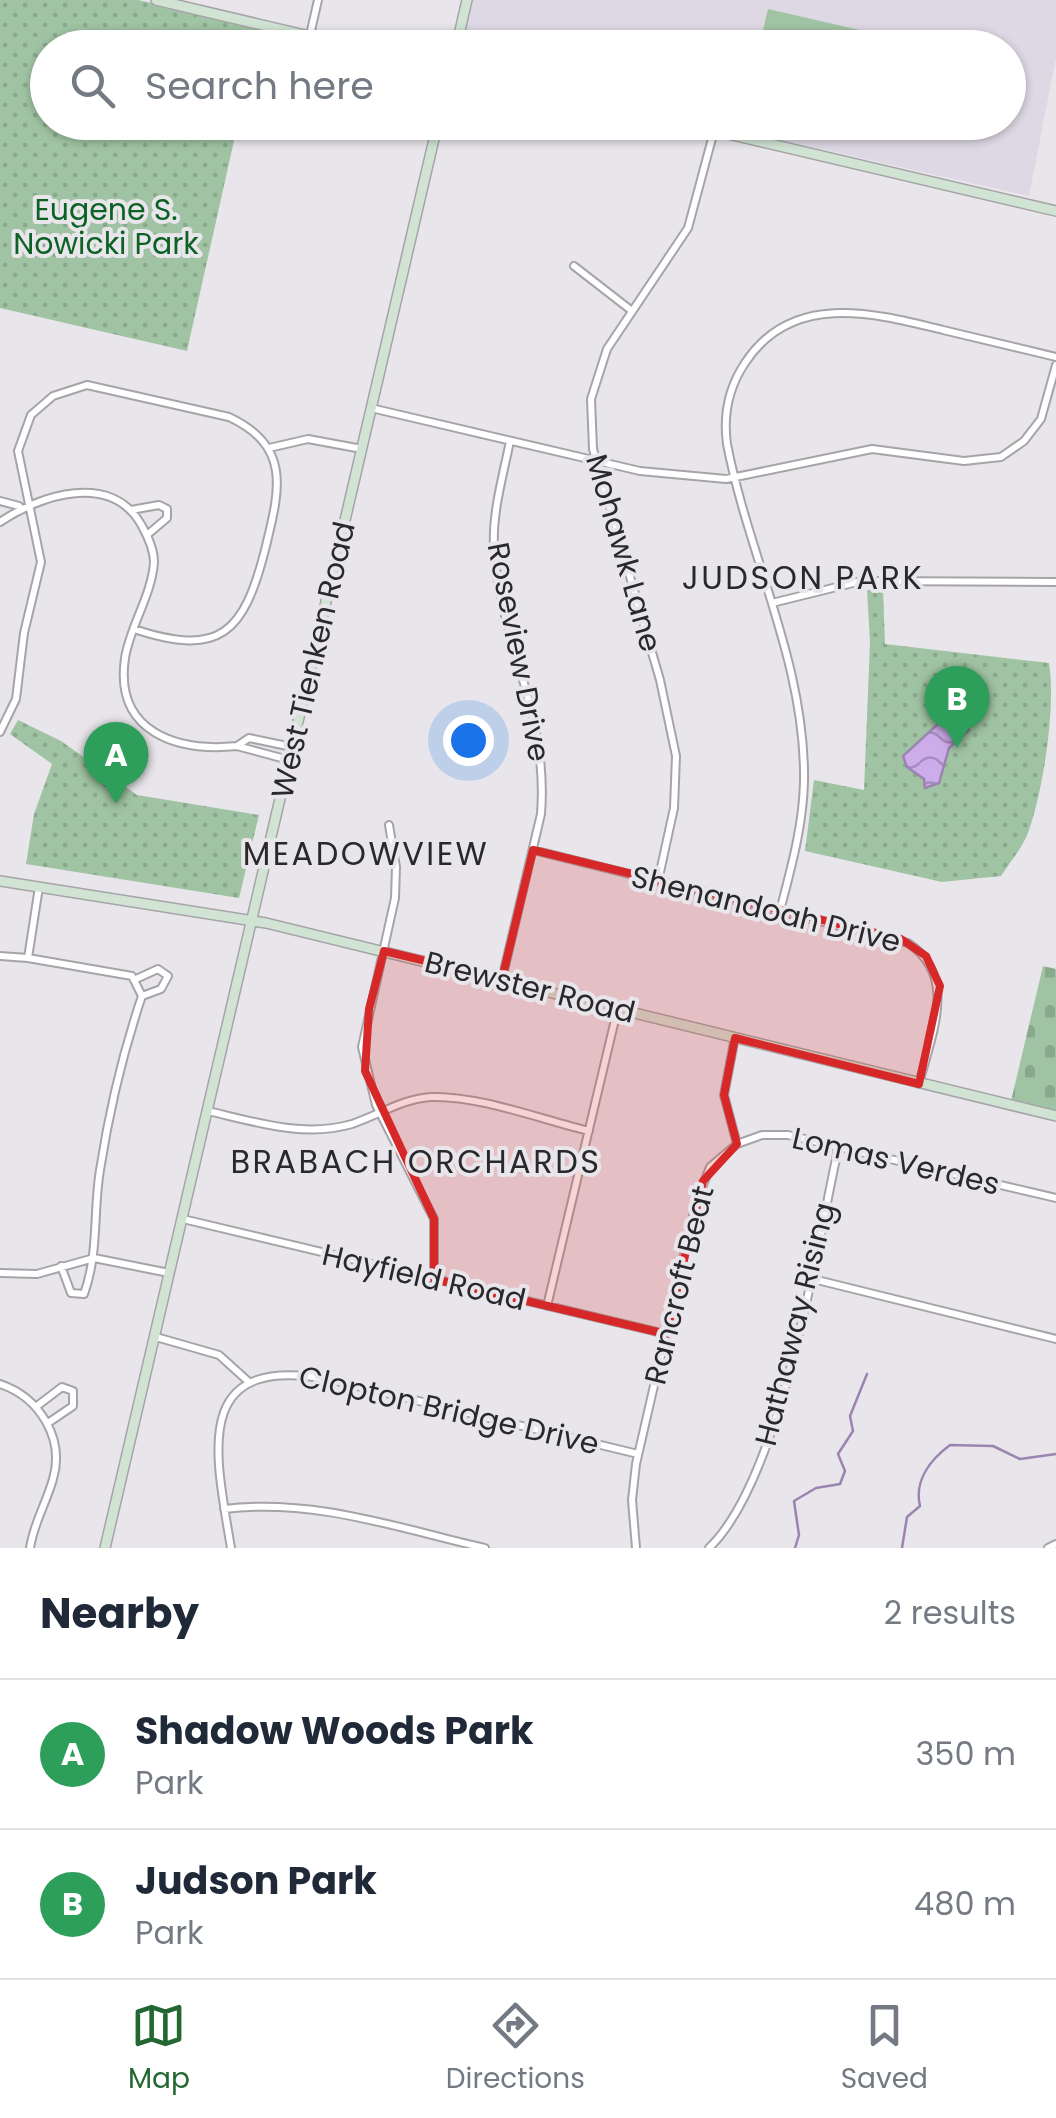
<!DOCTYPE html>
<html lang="en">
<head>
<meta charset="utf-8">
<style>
	:root { --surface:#fff; --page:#f6f6f7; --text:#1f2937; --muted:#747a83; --line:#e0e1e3; --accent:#246732 }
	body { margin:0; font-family:Poppins,sans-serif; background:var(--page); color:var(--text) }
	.you { position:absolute; left:468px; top:740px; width:35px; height:35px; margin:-25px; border:8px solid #fff; border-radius:50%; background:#1a73e8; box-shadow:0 0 0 15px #1a73e833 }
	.badge { display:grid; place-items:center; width:65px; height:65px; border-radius:50%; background:var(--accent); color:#fff; font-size:32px; font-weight:700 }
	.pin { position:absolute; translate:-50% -82px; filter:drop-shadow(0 2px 5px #0008) }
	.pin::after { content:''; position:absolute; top:52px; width:35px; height:30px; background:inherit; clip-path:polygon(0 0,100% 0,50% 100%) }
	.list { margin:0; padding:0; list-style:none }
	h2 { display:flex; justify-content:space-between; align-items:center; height:130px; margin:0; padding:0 40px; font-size:42px }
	h2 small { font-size:32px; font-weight:400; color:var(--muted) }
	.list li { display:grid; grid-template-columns:65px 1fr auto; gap:30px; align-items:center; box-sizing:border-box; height:150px; padding:0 40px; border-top:2px solid var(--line) }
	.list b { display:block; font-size:38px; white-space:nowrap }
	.list p { margin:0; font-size:32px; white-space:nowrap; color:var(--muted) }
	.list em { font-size:32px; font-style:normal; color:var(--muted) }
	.icon { flex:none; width:55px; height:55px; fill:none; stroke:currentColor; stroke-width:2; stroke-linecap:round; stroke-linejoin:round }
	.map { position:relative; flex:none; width:1056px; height:1548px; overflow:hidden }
	.search { position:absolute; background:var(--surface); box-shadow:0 2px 8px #0004; left:30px; right:30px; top:30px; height:110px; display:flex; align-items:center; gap:25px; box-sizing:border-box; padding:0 35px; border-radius:55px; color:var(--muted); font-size:38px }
	.sheet { height:430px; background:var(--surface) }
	nav { display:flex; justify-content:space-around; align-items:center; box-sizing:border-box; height:140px; border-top:2px solid var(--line); background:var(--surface); font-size:28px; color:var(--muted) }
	nav a { display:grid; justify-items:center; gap:5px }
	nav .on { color:var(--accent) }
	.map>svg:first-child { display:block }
	.built { fill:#ddd8e4 }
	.grass { fill:#a0c4a3 }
	.cemetery { fill:url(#cemetery-stones) }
	.park { fill:url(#park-dots) }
	.water { fill:url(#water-waves); stroke:#9b85b0; stroke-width:2.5 }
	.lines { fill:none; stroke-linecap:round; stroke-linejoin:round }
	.stream { stroke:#9b85b0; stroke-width:2.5 }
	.street-casing { stroke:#a6a4a8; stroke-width:10 }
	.secondary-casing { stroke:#a6a4a8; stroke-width:12 }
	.street { stroke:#fff; stroke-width:6 }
	.secondary { stroke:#d1e4d4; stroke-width:9 }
	.marked { fill:#d62828; fill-opacity:0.2; stroke:#d62828; stroke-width:8; stroke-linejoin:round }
	.labels { text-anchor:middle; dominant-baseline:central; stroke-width:8; stroke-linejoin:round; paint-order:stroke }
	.park-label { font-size:30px; fill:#0c6225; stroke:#e8e6eb }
	.street-label { font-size:30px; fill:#29282a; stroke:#e8e6eb }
	.neighbourhood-label { font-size:32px; letter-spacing:2.5px; fill:#29282a; stroke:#e8e6eb }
</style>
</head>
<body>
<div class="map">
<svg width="1056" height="1548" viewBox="0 0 1056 1548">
	<defs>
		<pattern id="cemetery-stones" width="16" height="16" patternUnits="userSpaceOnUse" patternTransform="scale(2.5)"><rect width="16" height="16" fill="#a0c4a3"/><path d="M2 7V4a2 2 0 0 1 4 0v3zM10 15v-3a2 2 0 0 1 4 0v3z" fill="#8aa88c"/></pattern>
		<pattern id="park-dots" width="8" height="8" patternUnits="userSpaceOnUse" patternTransform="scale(2.5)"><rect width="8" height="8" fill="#a0c4a3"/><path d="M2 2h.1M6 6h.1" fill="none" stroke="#8aa88c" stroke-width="1.8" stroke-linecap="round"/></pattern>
		<pattern id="water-waves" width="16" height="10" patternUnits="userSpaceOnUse" patternTransform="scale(2.5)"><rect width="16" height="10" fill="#ccadea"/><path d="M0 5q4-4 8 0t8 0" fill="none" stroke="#a68dbe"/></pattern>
	</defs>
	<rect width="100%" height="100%" fill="#e8e6eb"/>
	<path class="built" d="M473,0h583v58l-27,138 -323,-73 302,-1v-74h-546z"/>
	<path class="grass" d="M768,9l109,25 -3,13h-115z"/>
	<path class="cemetery" d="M1043,966l13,3v143l-45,-11z"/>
	<path class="park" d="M0,0h138l122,28 -5,19 -207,1v74l190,1 -51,228 -187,-43z
		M883,589l2,55 164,19c7,41 -5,124 -20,167 -5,16 -19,32 -28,46l-59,6 -137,-31 9,-71 50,10 6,-148 -3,-52z
		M18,720l43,21 76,54 122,20 -20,83 -213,-34 8,-50 18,-50 -42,-30z"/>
	<path class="water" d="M965,715l4,15 -20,18 -10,35 -14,5 -1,-9 -17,-12 -4,-11 37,-34z"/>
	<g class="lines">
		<path class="stream" d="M795,1548l4,-13 -5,-34 22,-13 24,-4 5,-13 -7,-17 15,-23 -3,-15 17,-42
			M902,1548l5,-31 13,-11c-6,-25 10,-46 30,-61l43,1 27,13 36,-5"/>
		<defs>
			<path id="street" d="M310,35l8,-35
				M574,266l58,45
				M371,408l269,63 86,8 146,-30 92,12 37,-4 23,-16 17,-22 15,-54
				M269,448l39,-9 54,10
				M0,501l19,5
				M131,510l28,-5 8,4v9l-20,17
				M0,522c40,-27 112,-51 142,4 6,11 12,23 12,36 -2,33 -24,64 -29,96 -11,75 53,94 112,88
				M772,603l89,-22 195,1
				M0,732l16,-33 8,-66 17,-71 -23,-111 13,-36 22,-19 34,-11 142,32c64,30 50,75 36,133 -21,82 -44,108 -131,79
				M289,760l-52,-14 12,-8 43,9
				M389,825l7,42 -1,31 -33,149 14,58 58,114v60
				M533,850l375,93c51,33 23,92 11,141
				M658,881l16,-73 2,-52 -16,-76 -67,-231 -2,-50 16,-50 81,-121 26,-97
				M780,911c11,-43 23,-85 24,-129 2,-118 -55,-224 -77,-338 -4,-29 2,-57 18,-81 47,-72 129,-50 198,-33 37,9 75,18 113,27
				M0,956l28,2 11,-71
				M28,958l104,18 10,20c-19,56 -33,116 -42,174 -7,42 -1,82 -16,124l-13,-1 -10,-27
				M136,979l22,-10 10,7 -7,13 -19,7
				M502,979l39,-165c8,-101 -41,-171 -47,-266 -2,-35 9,-72 16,-107
				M208,1111c48,11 95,27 144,13 27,-9 49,-25 79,-27 46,-2 112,23 158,34
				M737,1144l25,-9h26l268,63
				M183,1219l483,115
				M0,1273l37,1 57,-16 75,15
				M809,1278l247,61
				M547,1306l71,-299
				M156,1337l63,18 31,28
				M0,1384c39,13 65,54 53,95 -7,25 -19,43 -23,69
				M37,1406l25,-19 11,4v15l-25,17
				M224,1509c90,-11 174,19 261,39
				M231,1548c-16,-96 -41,-196 101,-168l306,74
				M636,1548l-4,-48 4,-36 60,-261 14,-36 27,-23 -13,-49 11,-58
				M709,1548c73,-70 107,-300 130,-403
				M1048,1548l8,-4"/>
			<path id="secondary" d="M156,0l204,48
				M456,48l11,-48
				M677,122l379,89
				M0,881l266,42 790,193
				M105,1548l333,-1426"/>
		</defs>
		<use href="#street" class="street-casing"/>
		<use href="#secondary" class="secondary-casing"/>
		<use href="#street" class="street"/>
		<use href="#secondary" class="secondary"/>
	</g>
	<path class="marked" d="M533,850l368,89 25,17 14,30 -21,98 -184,-46 -11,57 13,49 -34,37 -37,153 -232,-55v-60l-69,-148 4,-62 15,-58 118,28z"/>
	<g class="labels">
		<g class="park-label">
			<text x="106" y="209">Eugene S.<tspan x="106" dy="34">Nowicki Park</tspan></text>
		</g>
		<g class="street-label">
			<text transform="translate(624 553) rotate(74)">Mohawk Lane</text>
			<text transform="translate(519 652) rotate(79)">Roseview Drive</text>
			<text transform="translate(313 660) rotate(-77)">West Tienken Road</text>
			<text transform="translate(766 909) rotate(14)">Shenandoah Drive</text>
			<text transform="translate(530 987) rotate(14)">Brewster Road</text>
			<text transform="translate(896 1161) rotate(13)">Lomas Verdes</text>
			<text transform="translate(424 1277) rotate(13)">Hayfield Road</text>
			<text transform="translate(679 1285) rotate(-76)">Rancroft Beat</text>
			<text transform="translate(795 1324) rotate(-76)">Hathaway Rising</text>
			<text transform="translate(449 1410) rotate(13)">Clopton Bridge Drive</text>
		</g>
		<g class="neighbourhood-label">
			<text x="803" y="577">JUDSON PARK</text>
			<text x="366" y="853">MEADOWVIEW</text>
			<text x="416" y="1161">BRABACH ORCHARDS</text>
		</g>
	</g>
</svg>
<div class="you"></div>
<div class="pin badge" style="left:116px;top:804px;background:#2e9e5b">A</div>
<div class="pin badge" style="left:957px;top:748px;background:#2e9e5b">B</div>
<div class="search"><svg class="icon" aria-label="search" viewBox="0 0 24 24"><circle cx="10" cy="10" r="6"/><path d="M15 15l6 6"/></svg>Search here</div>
</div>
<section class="sheet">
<h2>Nearby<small>2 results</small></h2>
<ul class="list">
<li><span class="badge" style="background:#2e9e5b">A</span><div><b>Shadow Woods Park</b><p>Park</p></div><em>350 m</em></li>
<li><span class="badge" style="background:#2e9e5b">B</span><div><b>Judson Park</b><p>Park</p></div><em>480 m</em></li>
</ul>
</section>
<nav>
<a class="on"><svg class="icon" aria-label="map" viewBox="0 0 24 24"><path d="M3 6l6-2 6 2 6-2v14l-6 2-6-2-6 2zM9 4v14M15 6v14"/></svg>Map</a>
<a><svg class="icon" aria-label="directions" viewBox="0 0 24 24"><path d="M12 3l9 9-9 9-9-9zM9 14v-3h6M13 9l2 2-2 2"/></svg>Directions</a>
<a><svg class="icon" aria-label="saved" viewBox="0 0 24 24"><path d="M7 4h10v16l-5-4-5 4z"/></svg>Saved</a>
</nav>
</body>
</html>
